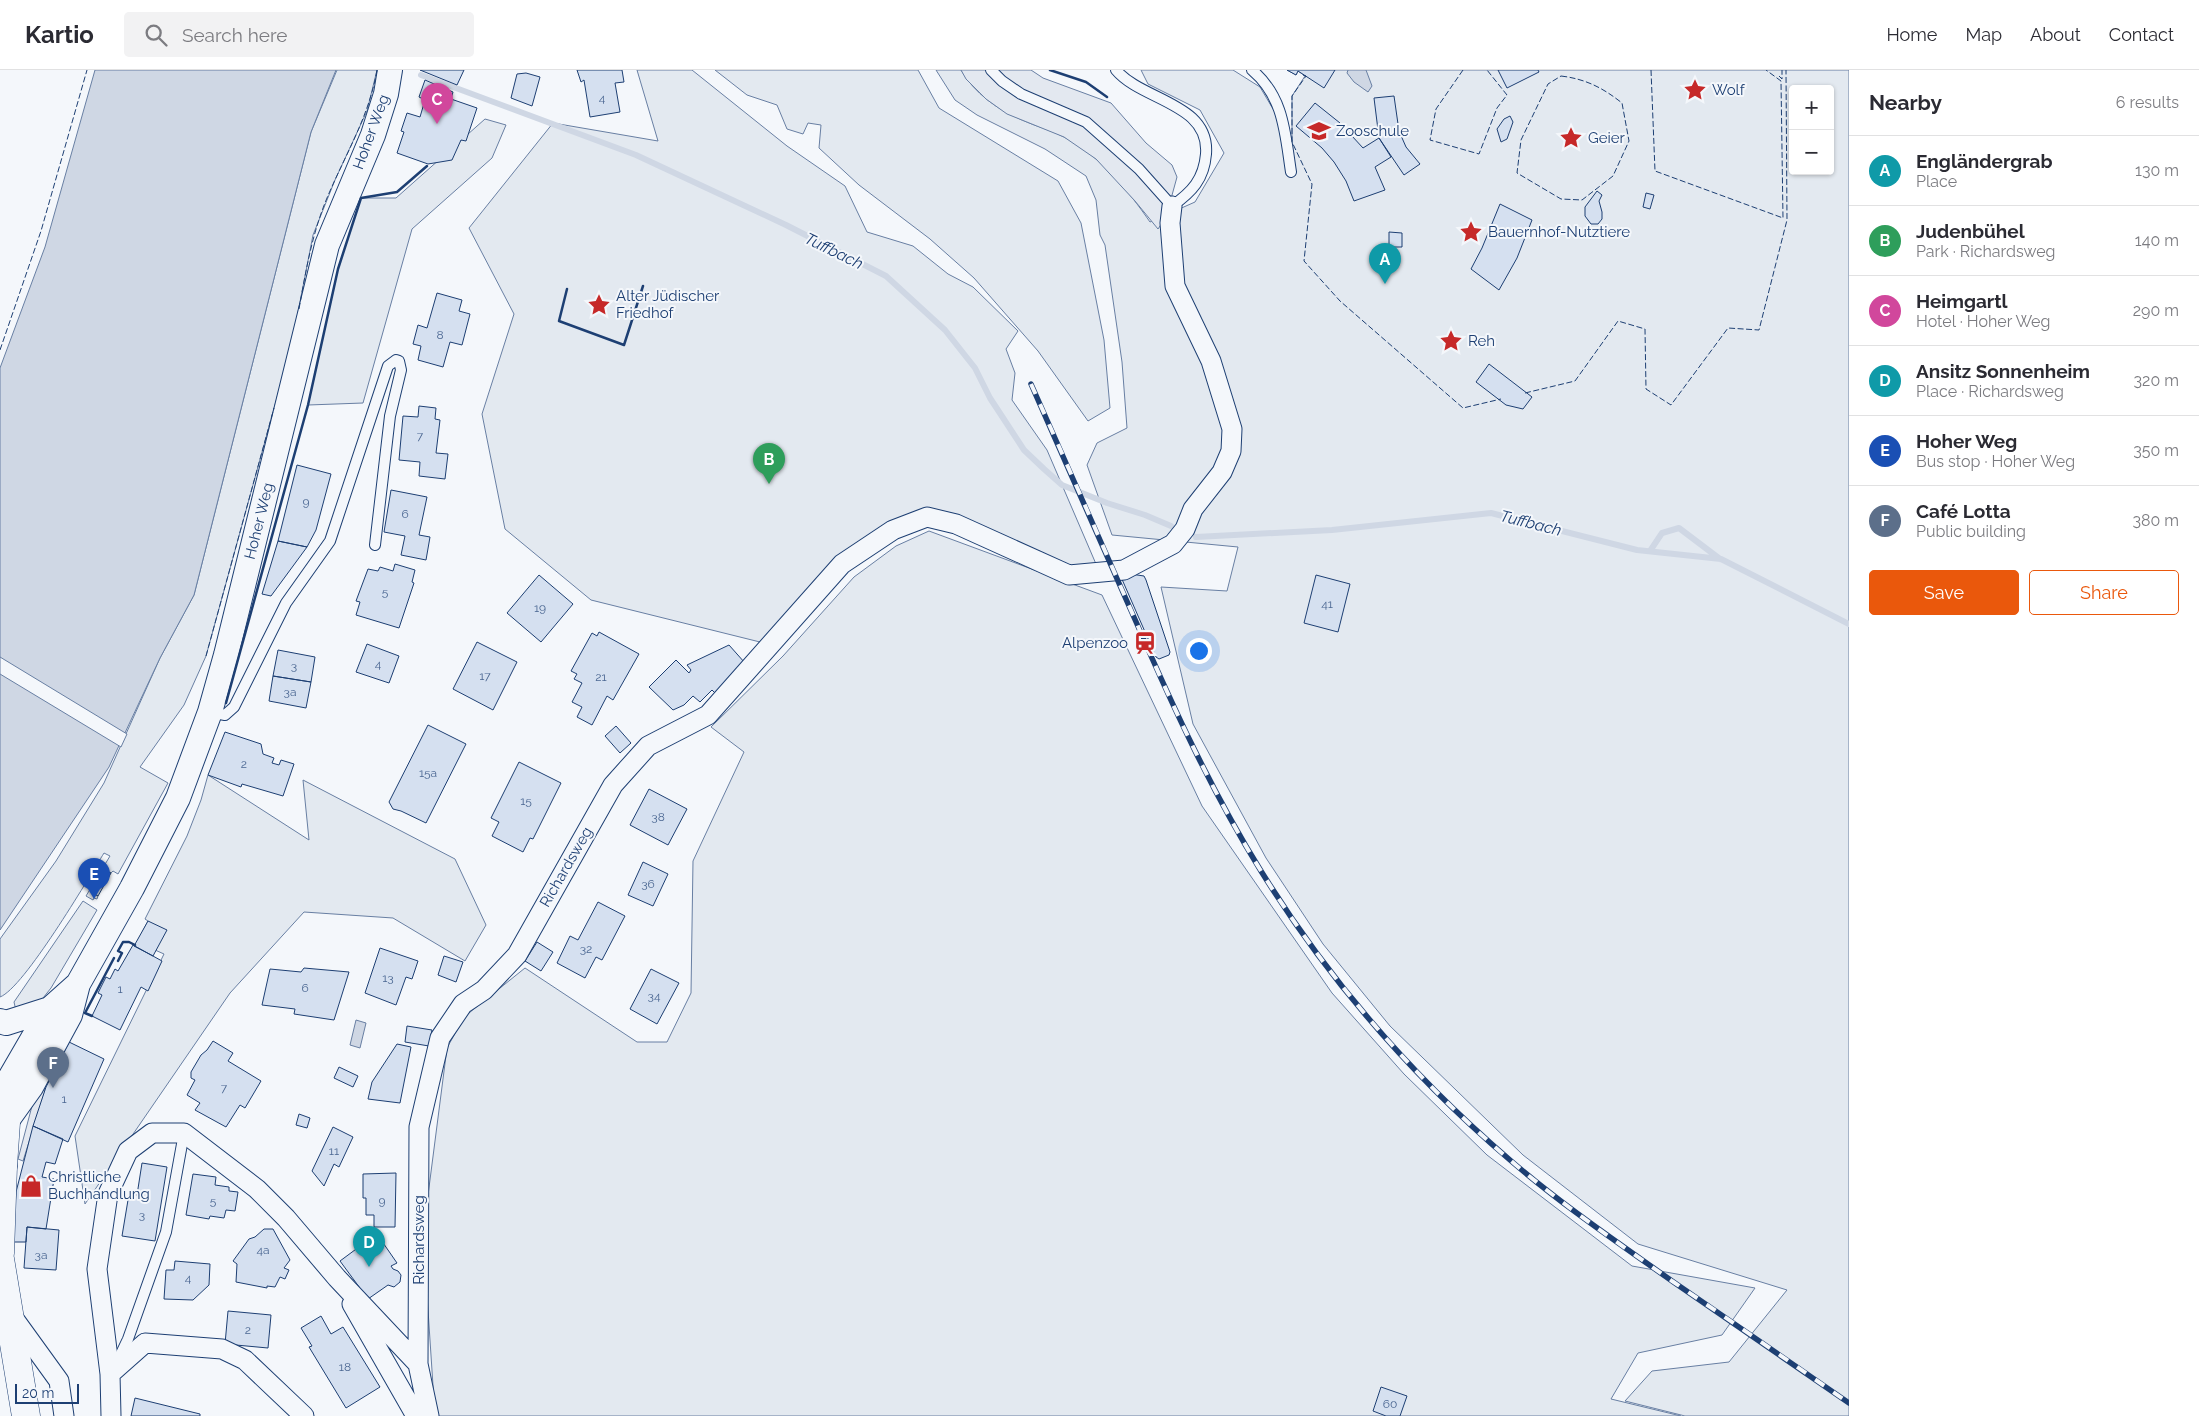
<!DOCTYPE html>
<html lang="en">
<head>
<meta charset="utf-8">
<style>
	:root { --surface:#fff; --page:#f2f2f3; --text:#2b2b33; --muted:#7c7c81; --line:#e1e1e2; --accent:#ea580c }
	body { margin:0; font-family:Raleway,sans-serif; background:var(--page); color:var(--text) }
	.controls { position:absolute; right:15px; top:15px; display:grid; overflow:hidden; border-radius:5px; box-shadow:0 1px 4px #0004 }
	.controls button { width:45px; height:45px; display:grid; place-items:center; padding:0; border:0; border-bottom:1px solid var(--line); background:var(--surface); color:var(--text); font:25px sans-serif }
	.scale { position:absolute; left:15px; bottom:12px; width:64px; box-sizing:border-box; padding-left:5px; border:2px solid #1d3f73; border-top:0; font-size:14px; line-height:18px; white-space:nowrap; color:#1d3f73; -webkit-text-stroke:4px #f4f7fb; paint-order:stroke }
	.you { position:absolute; left:1198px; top:580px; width:18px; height:18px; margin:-12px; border:4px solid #fff; border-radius:50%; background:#1a73e8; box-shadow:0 0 0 8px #1a73e833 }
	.badge { display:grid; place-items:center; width:32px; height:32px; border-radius:50%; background:var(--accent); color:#fff; font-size:16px; font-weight:700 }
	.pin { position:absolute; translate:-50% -41px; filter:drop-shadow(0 1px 2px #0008) }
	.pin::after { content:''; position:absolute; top:26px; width:18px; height:15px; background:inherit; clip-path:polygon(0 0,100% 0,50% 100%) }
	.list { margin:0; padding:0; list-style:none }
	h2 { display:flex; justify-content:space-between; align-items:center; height:65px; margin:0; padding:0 20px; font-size:21px }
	h2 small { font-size:16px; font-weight:400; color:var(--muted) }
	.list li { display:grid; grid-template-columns:32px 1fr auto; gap:15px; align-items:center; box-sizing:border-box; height:70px; padding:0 20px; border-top:1px solid var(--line) }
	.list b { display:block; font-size:19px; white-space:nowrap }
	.list p { margin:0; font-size:16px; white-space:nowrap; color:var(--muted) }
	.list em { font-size:16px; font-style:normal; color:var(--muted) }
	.actions { display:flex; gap:10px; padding:15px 20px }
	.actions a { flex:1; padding:11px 0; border:1px solid var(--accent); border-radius:5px; text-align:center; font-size:18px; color:var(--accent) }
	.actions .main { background:var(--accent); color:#fff }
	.icon { flex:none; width:28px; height:28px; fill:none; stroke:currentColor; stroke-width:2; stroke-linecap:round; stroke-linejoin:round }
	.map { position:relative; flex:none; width:1849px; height:1346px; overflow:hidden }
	header { display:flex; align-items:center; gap:30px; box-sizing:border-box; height:70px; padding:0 25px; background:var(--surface); border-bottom:1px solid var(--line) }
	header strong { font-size:24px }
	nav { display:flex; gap:28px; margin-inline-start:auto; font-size:18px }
	.search { width:350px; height:45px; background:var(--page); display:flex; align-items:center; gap:12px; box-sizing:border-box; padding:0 18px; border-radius:5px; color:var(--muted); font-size:19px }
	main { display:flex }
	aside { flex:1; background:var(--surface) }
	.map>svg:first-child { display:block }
	.green { fill:#e3e9f0; stroke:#687fa3; fill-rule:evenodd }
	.parking { fill:#e3e8f0; stroke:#687fa3 }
	.water { fill:#cfd7e4; stroke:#687fa3 }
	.pier { fill:#f4f7fb; stroke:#687fa3 }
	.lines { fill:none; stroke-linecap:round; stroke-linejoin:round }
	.stream { stroke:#cfd7e4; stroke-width:6 }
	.building { fill:#d5e0f0; stroke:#1d3f73 }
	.service-casing { stroke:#1d3f73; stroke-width:12 }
	.minor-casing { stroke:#1d3f73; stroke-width:21 }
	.tertiary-casing { stroke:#1d3f73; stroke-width:26 }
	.secondary-casing { stroke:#1d3f73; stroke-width:29 }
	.primary-casing { stroke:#1d3f73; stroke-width:29 }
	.service { stroke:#f4f7fb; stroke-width:10 }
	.minor { stroke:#f4f7fb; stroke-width:19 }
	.tertiary { stroke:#f4f7fb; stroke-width:24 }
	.secondary { stroke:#f4f7fb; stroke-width:28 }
	.primary { stroke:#f4f7fb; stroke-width:28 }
	.rail-casing { stroke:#1d3f73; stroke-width:5.5 }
	.rail { stroke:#f4f7fb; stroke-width:4; stroke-dasharray:11; stroke-linecap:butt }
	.fence { stroke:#1d3f73; stroke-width:1; stroke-dasharray:6 2.5; stroke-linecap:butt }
	.wall { stroke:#1d3f73; stroke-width:2.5 }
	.labels { text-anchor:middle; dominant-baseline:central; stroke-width:4; stroke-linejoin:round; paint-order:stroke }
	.number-label { font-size:12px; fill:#4b6792 }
	.poi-label { font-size:15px; fill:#1d3f73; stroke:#f4f7fb; text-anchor:start }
	.street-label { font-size:15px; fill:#1d3f73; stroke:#f4f7fb }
	.water-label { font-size:16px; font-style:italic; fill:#1d3f73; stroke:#f4f7fb }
</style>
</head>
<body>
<header>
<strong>Kartio</strong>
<div class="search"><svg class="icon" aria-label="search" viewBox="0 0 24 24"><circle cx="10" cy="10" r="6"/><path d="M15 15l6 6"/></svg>Search here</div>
<nav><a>Home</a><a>Map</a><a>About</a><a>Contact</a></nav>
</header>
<main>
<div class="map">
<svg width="1849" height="1346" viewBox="0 0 1849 1346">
	<rect width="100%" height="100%" fill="#f4f7fb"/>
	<path class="green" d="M337,0h40l-10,41 -32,69 -22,55 -21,108 -86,313 -22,49 -44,62 28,16 -50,91 -5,-3 -2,2 -5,-2 -13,22 5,3 -1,3 -3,-1 -1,2 -7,-4 24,-40 -6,-3c-16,26 -80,135 -104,144v-58l56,-78 48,-78 56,-125 34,-63 117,-463z
		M637,0h55l95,76 58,40 22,46 46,14 35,28 25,13 45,44 -12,18 9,24 -3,27 35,50 49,114 -25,4 -84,-37 -17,-11 -39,-11 -29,8 -134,127 -177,-44 -86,-71 -23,-115 32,-100 -45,-86 84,-105 105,18z
		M715,0h203l21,38 119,73 23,42 23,117 6,68 -22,13 -50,-70 -64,-73 -44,-39 -71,-54 -40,-37 2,-23 -13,-2 -5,11 -16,-5 -10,-24 -30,-10z
		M936,0h25c13,23 37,40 61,50 13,6 29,10 42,17 35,18 64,53 86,85l45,-20 29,-49 -24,-43 -52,-26 -7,-14h92l27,17 32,54v-45l13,-20 -7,-5 -2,4 -9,-5h562v1346h-164l-60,-15 27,-30 77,-9 58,-72 -149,-46 -115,-89 -133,-129 -67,-82 -57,-86 -73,-134 -32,-137 66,4 11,-44 -126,-12 -25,-70 10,-22 30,-15 -5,-66 -17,-117 -5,-10 -4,-35 -10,-24 -41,-27 -68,-34 -22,-15zM1793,19h37v82h-37z
		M485,49l21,6 -14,33 -80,71 -49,174 -55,2 30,-136 23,-71h35z
		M929,461l173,64 100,211 130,187 72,81 83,81 145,111 123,22 -33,47 -84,18 -27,46 70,17h-1246l-12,-182 24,-186 17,-31 61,-49 112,74h30l24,-49 2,-132 51,-109 -33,-25 72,-71 71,-79 42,-31z
		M208,705l101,65 -6,-60 152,79 31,66 -21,36 -72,-43 -89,-6 -74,81 -145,211 -10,-68 89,-182 -27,-12 11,-21 -3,-2 42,-83 14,-36z
		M83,831l14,9 -46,78 -12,15 -22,12 -3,-13z"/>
	<path class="parking" d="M961,0h70l12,8 68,25 35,40 26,22 5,12 -11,40 -8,12 -23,-28 -39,-42 -32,-22 -57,-23 -21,-15 -20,-20z
		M41,1014l4,7 -22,70 -5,-2 14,-53z"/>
	<path class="water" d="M95,0h241l-25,62 -117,463 -34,63 -51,109 -109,163v-562l45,-121z
		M1348,0h18l6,16 -4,6 -14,-10 -7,-9z
		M356,950l10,3 -6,25 -10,-3z"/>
	<path class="pier" d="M0,587l127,77 -6,13 -121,-73z"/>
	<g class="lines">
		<path class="stream" d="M421,5l215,80 150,70 100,51 59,54 30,38 15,30 34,52 20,19 18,16 45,18 38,12 26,11
			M1196,467l136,-7 159,-17 146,37 84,9 128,65
			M1650,481l12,-18 17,-5 41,31"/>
	</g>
	<path class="building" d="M420,0h44l-7,15z
		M577,0h45l2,12 -9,1 5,29 -30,5 -6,-37 -3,2z
		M1287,0h48l-11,18 -26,-17 -2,4z
		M1498,0h40l1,2 -32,16z
		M526,3l14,4 -8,29 -21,-8 6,-24z
		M425,10l28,12 -2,7 26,9 -11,33 -5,-1 -9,20 -24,4 -31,-11 7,-21 -3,-1 6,-18 13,4 5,-17 -6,-3z
		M1394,26l5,35 7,16 14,17 -16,11 -25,-37 -5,-40z
		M1315,33l25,20 23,25 16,-10 12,19 -16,10 10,23 -31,11 -8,-20 -12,-19 -12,-14 -26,-22z
		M1510,46l3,6 -6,17 -6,3 -4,-13 7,-10z
		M1597,121l5,4 -3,6 3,11v7l-4,5h-7l-6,-8v-9z
		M1646,123l8,2 -4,14 -7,-2z
		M1500,134l32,16 -15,38 -18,32 -28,-21 11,-21z
		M1389,162l13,1v14h-13z
		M437,223l25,7 -3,11 11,3 -8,31 -12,-3 -7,25 -25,-7 3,-14 -8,-2 5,-19 9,3z
		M1489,294l43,33 -9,12 -17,-4 -30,-23z
		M419,336l17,2 -1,11 5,1 -4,33 12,1 -3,25 -26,-3 1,-14 -21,-2 4,-44 15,1z
		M297,395l34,9 -15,56 -9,17 -29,-6z
		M391,420l36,7 -8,38 11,2 -4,23 -25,-5 4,-19 -21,-4z
		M278,471l29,6 -36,49 -9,-2z
		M395,494l20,6 -3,12 2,1 -15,45 -43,-13 4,-13 -4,-1 12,-32 10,2 2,-4 13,4z
		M1124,503l20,3 2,4 24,72 -1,3 -10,4 -3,-2 -35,-80z
		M539,505l34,29 -32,38 -34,-29z
		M1316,505l34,9 -12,48 -34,-9z
		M599,562l40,22 -26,46 -6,-4 -15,29 -15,-8 5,-10 -10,-5 10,-19 -8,-4 3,-5 -6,-3 21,-38 5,3z
		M477,572l40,20 -24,48 -40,-21z
		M367,574l32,12 -10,27 -33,-11z
		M729,575l16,18 -30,30 -3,-3 -12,12 -7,-6 -9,9 -11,5 -24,-23 27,-27 13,13 2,-3 -4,-5z
		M278,580l37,7 -4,25 -38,-6z
		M273,606l38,6 -5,26 -37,-7z
		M428,655l38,19 -40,79 -25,-12 -8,-2 -4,-7z
		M616,656l15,17 -11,10 -15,-17z
		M225,662l36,12 2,10 11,4 -2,5 7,2 2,-5 13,4 -11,32 -41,-12 -1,3 -33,-12z
		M519,692l42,21 -28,56 -3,-1 -7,14 -31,-16 7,-14 -8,-4z
		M649,719l38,20 -19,36 -38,-20z
		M643,792l25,12 -15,32 -25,-11z
		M106,801l5,2 -13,23 -5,-3z
		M598,832l27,14 -23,44 -6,-3 -11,21 -28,-15 13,-27 8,4z
		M148,851l19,9 -14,26 -19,-10z
		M537,872l16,10 -12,19 -16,-10z
		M133,875l29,16 -14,30 -7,-4 -21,43 -28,-14 10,-21 -4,-2 8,-16 4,2 5,-10 3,2z
		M380,878l38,13 -6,18 -6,-2 -10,28 -31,-12z
		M444,886l19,6 -7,20 -18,-7z
		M304,898l45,4 -15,48 -40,-6 1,-5 -33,-4 8,-36 31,3z
		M651,899l28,14 -22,41 -27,-15z
		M407,956l25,4 -3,16 -24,-4z
		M213,971l20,12 -5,8 33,20 -16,27 -5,-3 -14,22 -31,-17 5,-7 -13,-8 8,-15 -4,-2v-6l10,-17 6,-5z
		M69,972l35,17 -36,83 -35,-16 13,-39z
		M397,974l14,3 -11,56 -32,-4 4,-17z
		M339,997l19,9 -5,11 -19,-9z
		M299,1044l11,4 -3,10 -11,-3z
		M33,1056l30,13 -8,25 -9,-2 -4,15 12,2 -8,50 -19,-2 -1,15h-13l3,-50z
		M333,1057l20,10 -14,30 -5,-3 -10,22 -12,-15z
		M142,1093l25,4 -12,74 -33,-5 7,-42 8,1z
		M396,1103l-1,54h-21v-12h-8v-17h-3v-24z
		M193,1104l23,3 -1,8 14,2v4l9,1 -3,19 -9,-1 -2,8 -14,-2 -1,3 -23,-4z
		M27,1157l32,3 -3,40 -32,-2z
		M264,1159h9l17,31 -6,8 5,2 -4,9 -5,-2 -5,10 -8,-1v2l-31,-6 1,-18 -4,-3 16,-22 6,-2z
		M379,1167l18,26 -6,3 2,3 5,2 3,4 -1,7 -6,5 -6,-2 -20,14 -28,-38 31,-23 2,3z
		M175,1191l35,3 -1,21 -16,15 -29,-1 2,-29h8z
		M228,1241l43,4 -3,33 -43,-4z
		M321,1246l10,18 12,-7 37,60 -34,21 -37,-61 3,-1 -11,-18z
		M1381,1317l26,9 -7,20h-14l-13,-5z
		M135,1328l65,16v2h-69z"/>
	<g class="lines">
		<defs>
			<path id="service" d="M991,0l11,11 19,13 65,28 53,47 33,37c20,-14 32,-27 34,-52 4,-51 -64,-53 -90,-84
				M1252,0c32,27 33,63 39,102
				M210,642l15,3 9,-8 52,-104 44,-62 58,-175 8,-6 3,1 2,9 -11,46 -15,129
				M117,1292l11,-23 38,-107 18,-99"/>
			<path id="minor" d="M352,1234l64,112
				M12,1246l47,65 5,35
				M110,1304l35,-31 77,6 23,11 59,56
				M111,1346l-1,-42 -13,-105 11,-75 20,-43 24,-18h32l73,56 29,29 51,60 81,86
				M429,1346l-11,-52 1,-237 21,-89 23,-34 21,-14 33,-35 96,-170 35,-39 60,-31 134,-151 51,-34 34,-13 29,7 113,51 55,-5 49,-26 12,-15 8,-20 29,-37 9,-21 1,-22 -21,-68 -36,-75 -5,-63 2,-17"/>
			<path id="tertiary" d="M0,951l6,2 44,-14
				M0,1025l50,-86 28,-25 54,-96 46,-90 32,-86 16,-57 101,-410 46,-110 13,-41 4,-24
				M6,1052l25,-35 39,-72 8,-31"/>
			<path id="secondary" d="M0,1183l3,-87
				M0,1189l26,157"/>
			<path id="primary" d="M0,1021l6,31 -3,44 -3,5"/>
		</defs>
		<use href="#service" class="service-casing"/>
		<use href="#minor" class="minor-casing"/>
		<use href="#tertiary" class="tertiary-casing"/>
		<use href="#secondary" class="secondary-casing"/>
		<use href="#primary" class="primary-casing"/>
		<use href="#service" class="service"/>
		<use href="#minor" class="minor"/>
		<use href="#tertiary" class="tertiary"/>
		<use href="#secondary" class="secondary"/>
		<use href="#primary" class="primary"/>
		<defs>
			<path id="rail" d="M1031,314c36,80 71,160 106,240 37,85 75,168 124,247 67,108 152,206 249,289 51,44 107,82 162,121 59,40 118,81 177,122"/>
		</defs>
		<use href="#rail" class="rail-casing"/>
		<use href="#rail" class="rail"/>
		<path class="fence" d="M1463,0l-27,39 -6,31 49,14 18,-46 10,-13 -20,-25
			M1651,0l4,101 128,47 -2,-137 -15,-11
			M1303,5l3,1 -14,20v46l20,42 -8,77 36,40 123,107 38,-9
			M1561,6c25,3 42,12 61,27l7,38 -16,35 -31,24 -21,-1 -44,-26 4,-33 27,-56z
			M1779,6l3,3v-9
			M299,239c7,-39 13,-75 28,-111 18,-43 42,-81 50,-128
			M0,280l41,-119 46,-161
			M1525,323l50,-12 43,-60 27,8 1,60 25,16 57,-77 31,2 28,-110 -1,-150
			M206,586l68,-248"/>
		<path class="wall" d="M1050,0l36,12 21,15
			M567,219l-8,32 65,24 19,-59
			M226,633l82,-298 30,-136 23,-71 36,-6 30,-26
			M118,891l4,-8 -4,-2 5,-9h6l6,3
			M92,946l-7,-3 29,-55"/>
	</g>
	<defs>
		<symbol id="sight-bare" viewBox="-9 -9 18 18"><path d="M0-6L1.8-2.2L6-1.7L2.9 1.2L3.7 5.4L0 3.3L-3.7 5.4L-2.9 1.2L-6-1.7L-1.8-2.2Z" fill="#c62828" stroke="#f4f7fb" stroke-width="2.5" paint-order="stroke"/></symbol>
		<symbol id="school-bare" viewBox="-9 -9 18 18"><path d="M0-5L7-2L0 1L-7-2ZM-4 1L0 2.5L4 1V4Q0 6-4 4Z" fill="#c62828" stroke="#f4f7fb" stroke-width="2.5" paint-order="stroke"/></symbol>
		<symbol id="station-bare" viewBox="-9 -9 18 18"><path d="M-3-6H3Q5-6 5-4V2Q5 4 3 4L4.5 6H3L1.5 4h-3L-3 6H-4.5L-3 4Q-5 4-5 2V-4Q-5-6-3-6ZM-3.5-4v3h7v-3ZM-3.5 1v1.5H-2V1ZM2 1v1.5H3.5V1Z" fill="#c62828" stroke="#f4f7fb" stroke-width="2.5" paint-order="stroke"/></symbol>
		<symbol id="shop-bare" viewBox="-9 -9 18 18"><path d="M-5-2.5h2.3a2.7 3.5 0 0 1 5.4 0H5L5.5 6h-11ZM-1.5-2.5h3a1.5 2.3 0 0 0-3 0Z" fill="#c62828" stroke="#f4f7fb" stroke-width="2.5" paint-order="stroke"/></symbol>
	</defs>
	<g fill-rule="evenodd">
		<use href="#sight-bare" x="1679" y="4" width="32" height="32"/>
		<use href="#school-bare" x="1303" y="45" width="32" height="32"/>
		<use href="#sight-bare" x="1555" y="52" width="32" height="32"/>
		<use href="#sight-bare" x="1455" y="146" width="32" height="32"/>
		<use href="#sight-bare" x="583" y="219" width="32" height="32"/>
		<use href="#sight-bare" x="1435" y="255" width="32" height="32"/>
		<use href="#station-bare" x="1129" y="557" width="32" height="32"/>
		<use href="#shop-bare" x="15" y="1100" width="32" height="32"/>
	</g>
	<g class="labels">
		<g class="number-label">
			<text x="602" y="28">4</text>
			<text x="440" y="265">8</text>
			<text x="420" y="366">7</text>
			<text x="306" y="432">9</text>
			<text x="405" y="444">6</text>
			<text x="385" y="522">5</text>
			<text x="1327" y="534">41</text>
			<text x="540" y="538">19</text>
			<text x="378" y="594">4</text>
			<text x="294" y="596">3</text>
			<text x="485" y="606">17</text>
			<text x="601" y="607">21</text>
			<text x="290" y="622">3a</text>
			<text x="244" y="694">2</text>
			<text x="428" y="703">15a</text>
			<text x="526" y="731">15</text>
			<text x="658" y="747">38</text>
			<text x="648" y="814">36</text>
			<text x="586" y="879">32</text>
			<text x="388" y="908">13</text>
			<text x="305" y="918">6</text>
			<text x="120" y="919">1</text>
			<text x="654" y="926">34</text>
			<text x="224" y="1018">7</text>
			<text x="64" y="1029">1</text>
			<text x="334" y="1081">11</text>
			<text x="213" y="1131">5</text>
			<text x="382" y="1131">9</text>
			<text x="142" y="1145">3</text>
			<text x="263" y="1180">4a</text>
			<text x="41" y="1185">3a</text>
			<text x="188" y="1208">4</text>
			<text x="248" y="1260">2</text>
			<text x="345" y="1297">18</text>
			<text x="1390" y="1334">60</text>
		</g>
		<g class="poi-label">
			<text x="1712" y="20">Wolf</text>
			<text x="1336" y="61">Zooschule</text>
			<text x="1588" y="68">Geier</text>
			<text x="1488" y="162">Bauernhof-Nutztiere</text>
			<text x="616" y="226">Alter Jüdischer<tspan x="616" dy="17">Friedhof</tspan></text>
			<text x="1468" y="271">Reh</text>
			<text x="1128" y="573" text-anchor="end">Alpenzoo</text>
			<text x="48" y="1107">Christliche<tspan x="48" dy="17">Buchhandlung</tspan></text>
		</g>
		<g class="street-label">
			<text transform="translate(371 62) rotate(-70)">Hoher Weg</text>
			<text transform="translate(259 451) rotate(-76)">Hoher Weg</text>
			<text transform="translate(566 797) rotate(-60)">Richardsweg</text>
			<text transform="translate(419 1170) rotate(-90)">Richardsweg</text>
		</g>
		<g class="water-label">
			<text transform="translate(834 181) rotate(26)">Tuffbach</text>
			<text transform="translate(1531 453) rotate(14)">Tuffbach</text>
		</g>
	</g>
</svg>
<div class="controls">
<button>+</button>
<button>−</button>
</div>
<div class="scale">20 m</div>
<div class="you"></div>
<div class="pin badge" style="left:1385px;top:214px;background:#0f9aa8">A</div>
<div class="pin badge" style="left:769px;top:414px;background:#2e9e5b">B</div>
<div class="pin badge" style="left:437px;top:54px;background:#d1479c">C</div>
<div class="pin badge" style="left:369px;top:1197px;background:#0f9aa8">D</div>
<div class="pin badge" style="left:94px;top:829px;background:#1a4fb4">E</div>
<div class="pin badge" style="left:53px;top:1018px;background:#5c6f8a">F</div>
</div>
<aside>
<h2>Nearby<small>6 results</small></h2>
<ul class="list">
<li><span class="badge" style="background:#0f9aa8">A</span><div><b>Engländergrab</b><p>Place</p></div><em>130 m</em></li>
<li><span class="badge" style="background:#2e9e5b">B</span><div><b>Judenbühel</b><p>Park · Richardsweg</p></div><em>140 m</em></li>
<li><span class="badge" style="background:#d1479c">C</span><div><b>Heimgartl</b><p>Hotel · Hoher Weg</p></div><em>290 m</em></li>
<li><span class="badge" style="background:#0f9aa8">D</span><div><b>Ansitz Sonnenheim</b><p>Place · Richardsweg</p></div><em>320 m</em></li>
<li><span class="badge" style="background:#1a4fb4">E</span><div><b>Hoher Weg</b><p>Bus stop · Hoher Weg</p></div><em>350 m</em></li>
<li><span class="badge" style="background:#5c6f8a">F</span><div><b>Café Lotta</b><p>Public building</p></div><em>380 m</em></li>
</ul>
<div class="actions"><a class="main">Save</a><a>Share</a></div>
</aside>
</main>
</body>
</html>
